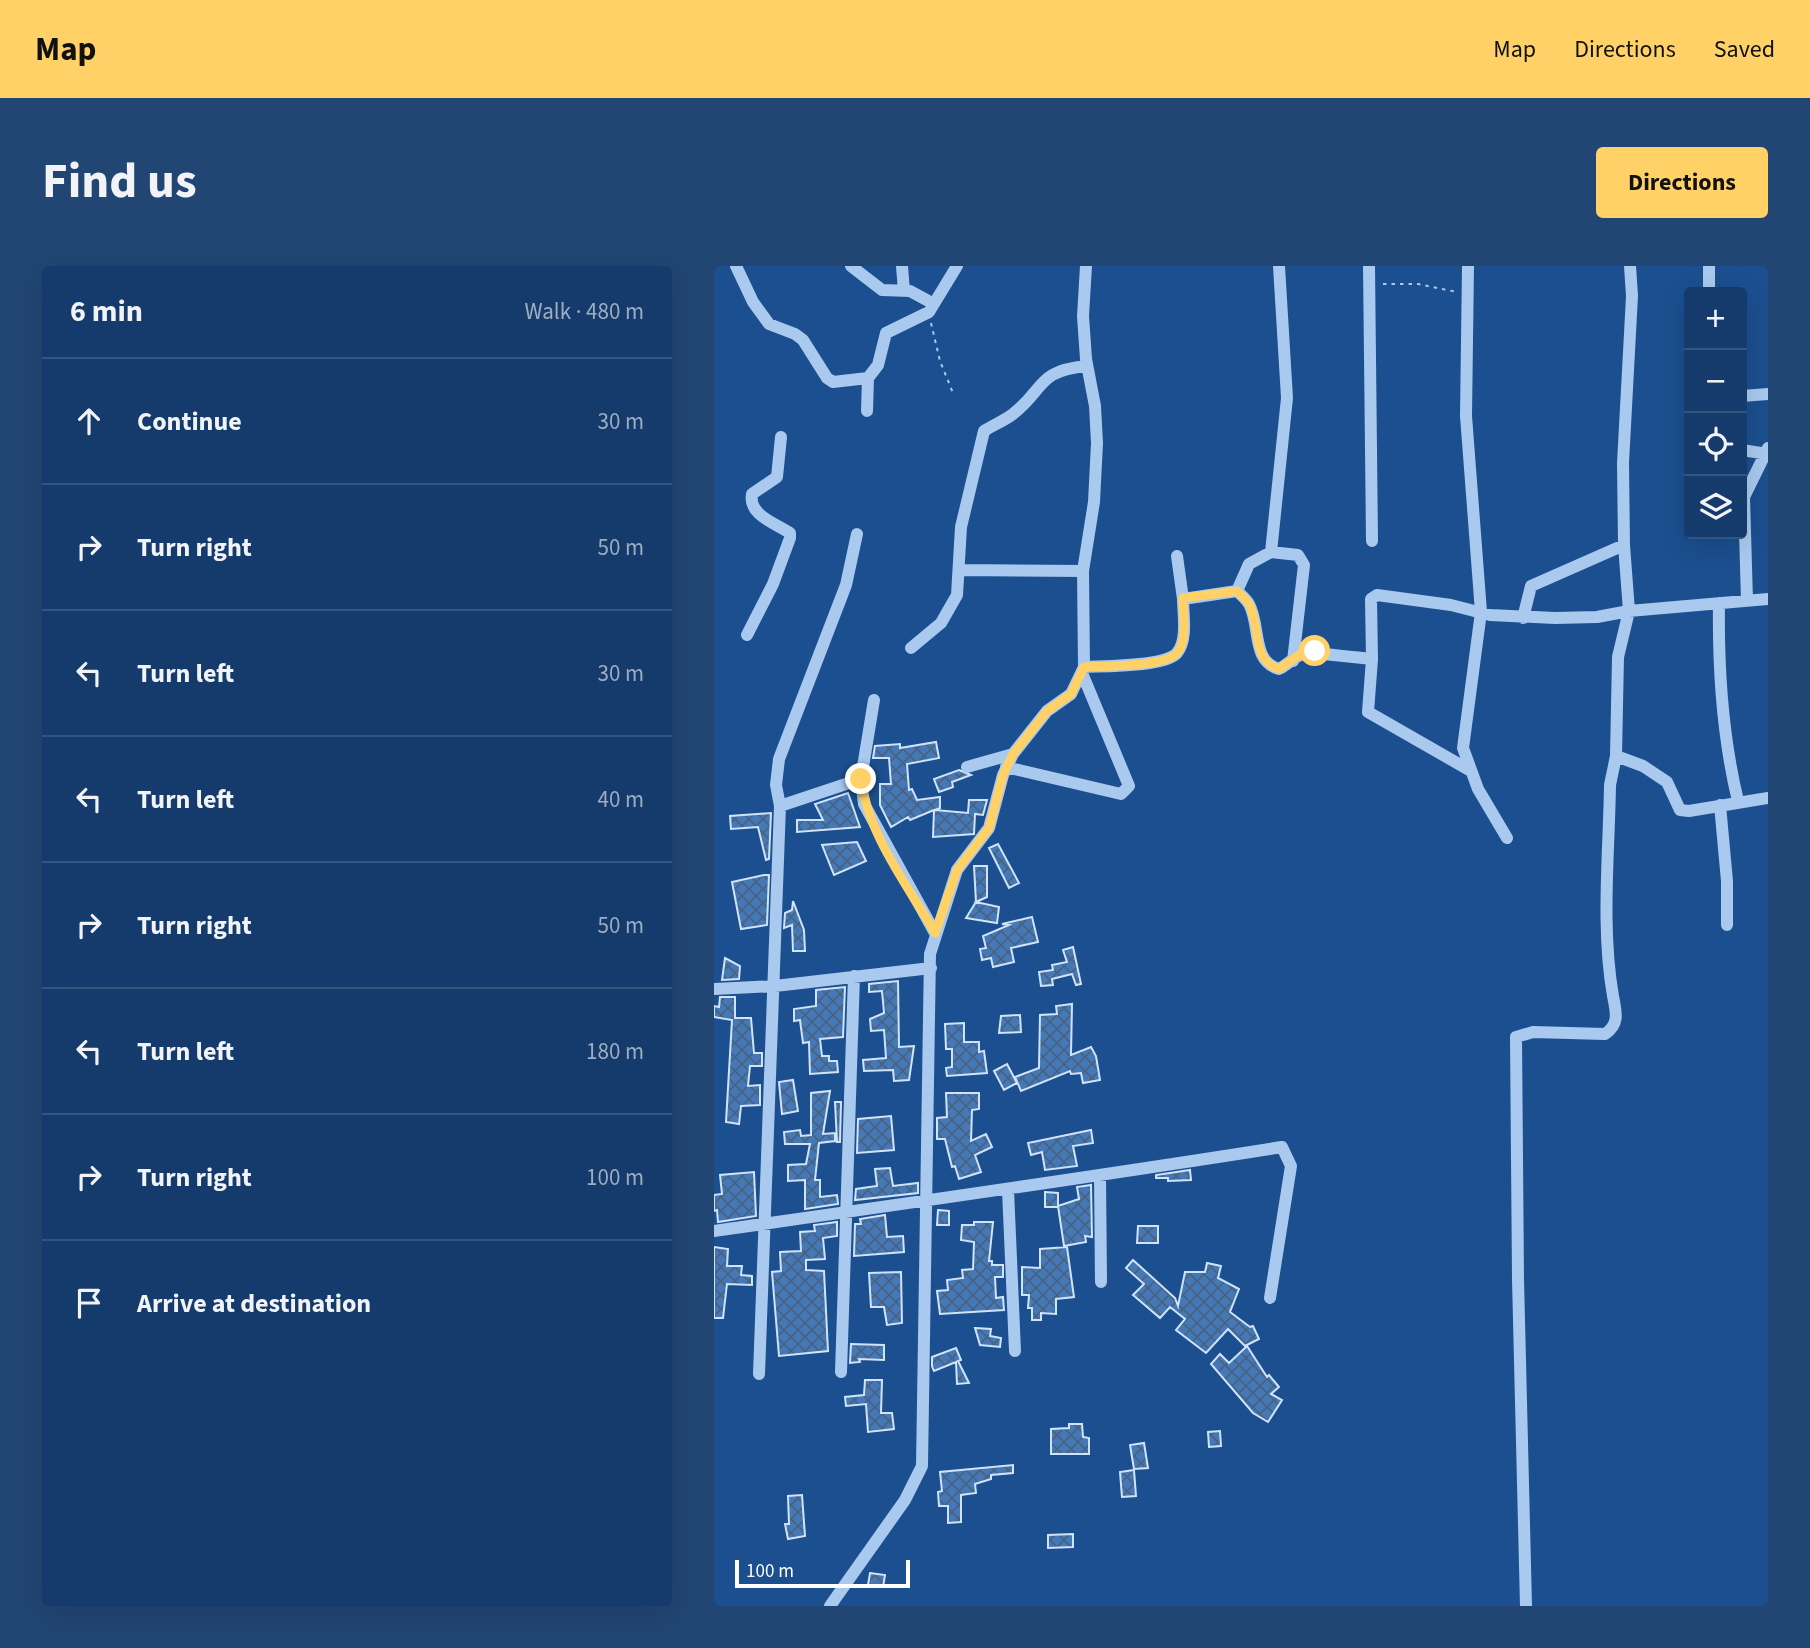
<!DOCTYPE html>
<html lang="en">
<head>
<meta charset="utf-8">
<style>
	:root { --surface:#143b6b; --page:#214673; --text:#f1f3f6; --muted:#9dadc1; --line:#33557e; --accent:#ffd166 }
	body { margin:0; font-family:"Source Sans 3",sans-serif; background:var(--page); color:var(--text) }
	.controls { position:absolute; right:21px; top:21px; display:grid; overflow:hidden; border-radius:7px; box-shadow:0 7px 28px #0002 }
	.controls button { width:63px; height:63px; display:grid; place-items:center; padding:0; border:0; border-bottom:2px solid var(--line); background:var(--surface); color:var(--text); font:35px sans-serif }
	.scale { position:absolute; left:21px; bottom:18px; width:175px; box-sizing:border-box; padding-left:7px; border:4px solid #fff; border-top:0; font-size:19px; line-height:24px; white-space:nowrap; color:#fff; -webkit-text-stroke:5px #1b4f8f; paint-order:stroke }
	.stop { position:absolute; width:21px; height:21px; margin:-16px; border:5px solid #ffd166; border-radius:50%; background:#fff }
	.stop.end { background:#ffd166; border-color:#fff; box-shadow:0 2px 7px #0008 }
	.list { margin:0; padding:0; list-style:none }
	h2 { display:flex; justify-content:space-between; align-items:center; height:91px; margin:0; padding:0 28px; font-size:30px }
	h2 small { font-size:23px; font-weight:400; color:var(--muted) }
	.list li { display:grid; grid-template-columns:46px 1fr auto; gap:21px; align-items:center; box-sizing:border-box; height:126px; padding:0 28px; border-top:2px solid var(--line) }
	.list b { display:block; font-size:26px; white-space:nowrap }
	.list em { font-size:23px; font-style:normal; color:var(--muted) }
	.icon { flex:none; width:38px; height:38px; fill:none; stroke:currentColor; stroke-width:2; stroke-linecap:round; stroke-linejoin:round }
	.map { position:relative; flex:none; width:1054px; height:1340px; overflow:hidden; border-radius:7px }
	header { display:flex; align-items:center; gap:42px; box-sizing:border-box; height:98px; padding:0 35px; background:var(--accent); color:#111 }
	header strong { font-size:33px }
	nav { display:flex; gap:38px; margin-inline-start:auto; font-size:24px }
	.intro { display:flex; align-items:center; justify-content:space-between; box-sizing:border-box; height:168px; padding:0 42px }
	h1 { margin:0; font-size:49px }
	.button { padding:18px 32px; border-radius:7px; background:var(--accent); color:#111; font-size:24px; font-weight:700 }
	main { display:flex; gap:42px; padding:0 42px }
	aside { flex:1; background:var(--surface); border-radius:7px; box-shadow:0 7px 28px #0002 }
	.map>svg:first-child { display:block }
	.building { fill:url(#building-cross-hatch); stroke:#cfe3fa; stroke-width:2 }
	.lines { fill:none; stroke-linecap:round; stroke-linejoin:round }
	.path { stroke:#a9c9ee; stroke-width:2; stroke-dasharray:3.5 5; stroke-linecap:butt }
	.minor { stroke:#a9c9ee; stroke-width:12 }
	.route { stroke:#ffd166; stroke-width:9 }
</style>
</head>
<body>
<header>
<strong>Map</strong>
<nav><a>Map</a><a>Directions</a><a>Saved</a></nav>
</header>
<div class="intro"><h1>Find us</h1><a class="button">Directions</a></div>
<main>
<aside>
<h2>6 min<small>Walk · 480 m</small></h2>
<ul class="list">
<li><svg class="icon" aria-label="ahead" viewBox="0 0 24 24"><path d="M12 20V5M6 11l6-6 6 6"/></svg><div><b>Continue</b></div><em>30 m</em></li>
<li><svg class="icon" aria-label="right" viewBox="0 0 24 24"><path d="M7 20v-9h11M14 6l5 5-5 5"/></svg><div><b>Turn right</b></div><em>50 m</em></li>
<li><svg class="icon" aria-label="left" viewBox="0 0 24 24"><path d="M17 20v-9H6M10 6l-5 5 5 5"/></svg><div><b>Turn left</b></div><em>30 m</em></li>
<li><svg class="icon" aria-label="left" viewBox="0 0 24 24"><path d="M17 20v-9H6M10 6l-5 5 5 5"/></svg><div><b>Turn left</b></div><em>40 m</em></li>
<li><svg class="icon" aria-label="right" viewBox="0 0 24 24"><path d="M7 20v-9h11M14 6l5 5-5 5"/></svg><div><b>Turn right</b></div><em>50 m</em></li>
<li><svg class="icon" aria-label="left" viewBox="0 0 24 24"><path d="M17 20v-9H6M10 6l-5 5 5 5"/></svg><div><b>Turn left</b></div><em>180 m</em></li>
<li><svg class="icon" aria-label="right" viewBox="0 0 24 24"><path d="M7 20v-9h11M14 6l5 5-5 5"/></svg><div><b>Turn right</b></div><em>100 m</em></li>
<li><svg class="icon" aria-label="arrive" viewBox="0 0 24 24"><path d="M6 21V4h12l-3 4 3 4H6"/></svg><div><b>Arrive at destination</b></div></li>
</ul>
</aside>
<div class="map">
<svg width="1054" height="1340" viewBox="0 0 1054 1340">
	<defs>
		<pattern id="building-cross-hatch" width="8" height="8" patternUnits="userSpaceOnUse" patternTransform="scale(1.75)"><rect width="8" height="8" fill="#4478b7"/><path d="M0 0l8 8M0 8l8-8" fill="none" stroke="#486282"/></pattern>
	</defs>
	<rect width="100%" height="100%" fill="#1b4f8f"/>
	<path class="building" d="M222,476l3,16 -32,6 2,26 3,-1 5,11 23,-3v11l-5,2 33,3 1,-13h18l-4,15 -8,-1 -1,20 -41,3 1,-27 -24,10 -2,-3 -17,10 -11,-22v-21h11l-2,-26h-16l2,-12 25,-2v4z
		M245,504l12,5 -19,7 1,5 -14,5 -5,-13z
		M134,527l12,34 -63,5v-12h26l-8,-16z
		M57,547l-2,46 -3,1 -8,-33 -27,2 -1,-13z
		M143,576l9,19 -32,14 -12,-30z
		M284,578l21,39 -10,5 -20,-40z
		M260,600h13v31l-11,5 23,5 -2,16 -31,-5 10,-16z
		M50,609h5l-2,50 -26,4 -9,-47z
		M79,635l11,29 1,21h-12l-1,-26 -8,3 1,-15 7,-3z
		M318,651l6,25 -27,6 3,14 -21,5 -2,-9 -9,2 -2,-11 6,-1 -3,-12 26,-11 -7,-1z
		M359,681l8,37 -5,1 -4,-11 -20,5 1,6 -12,1 -2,-14 14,-2 -1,-5 15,-3 -4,-12z
		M11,692l15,8 -1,13 -17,1z
		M184,715l1,66 15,-1 -5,34 -15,1 -1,-11 -29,1 -1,-11 23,-2 -2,-28 -13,1 -1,-12 14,-6 -2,-22 -13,1v-8z
		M131,721l-2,50 -23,2 2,17h7v5h8l1,11 -28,2 -1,-32 -6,1 -3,-23 -6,1v-12l22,-3v-16z
		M6,731h15v21h16l3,35h8v13h-12l-2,20 12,-1v20l-19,1 -2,18 -13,-2 6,-102 -18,-3v-11l5,1z
		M358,738l-1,51 20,-8 5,9 4,24 -17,3 -2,-10 -10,1 -1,-3 -49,20 -6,-14 24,-9 1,-53 17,-1 -1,-8z
		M306,749l1,17 -22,1 2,-17z
		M250,757v19h15v10l5,-1 3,22 -40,3 -1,-8 6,-1v-18h-6l-1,-25z
		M293,798l10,19 -13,7 -10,-19z
		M79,814l5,31 -16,3 -3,-32z
		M116,825l-7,43 12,-1v8l-16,2 -4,37h5v17l17,-2 1,9 -33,5v-29l-17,1v-16l18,-1 4,-20h-25l-1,-12 16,-2 1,6 10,-1v-42z
		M232,827h33v16l-7,1 -1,31 15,-7 6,13 -17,8 6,17 -22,7 -4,-13 -3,1 -7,-28h-8v-21l10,-1z
		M121,836h6l-1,40h-3z
		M177,850l3,34 -37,3 1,-34z
		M377,864l2,13 -20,3 4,20 -32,4 -3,-18 -11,3 -3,-12z
		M176,902l3,18 25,-3v10l-63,7 1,-11 21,-3 -2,-17z
		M476,904l1,10 -23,1v-3h-12v-3z
		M40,906l2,44 -38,6 -1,-12 -3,1v-16l8,-1 -2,-19z
		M377,919l1,52 -7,-1 1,6 -22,4 -6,-40 21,-7 -2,-12z
		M331,926l13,1v14h-13z
		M224,944l11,1v14h-12z
		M171,949l2,22 16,-1 1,16 -50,4 1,-32h6l-1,-5z
		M123,956v14l-14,2 2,21 -19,1v10l18,1 4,80 -49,5 -7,-84 9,-1 -1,-19 21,-1 -1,-19 15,-1 -1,-6z
		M260,956h19l-4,39h3v4h11v12h-8l1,21 7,-1 1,13 -64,4 -3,-23 11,-1 -1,-10 16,-2 -1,-8 11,-1 1,-27 -13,-2 1,-15h12z
		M424,960h20v17h-21z
		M0,981l14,2 -1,17h15l-1,9 11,1v9l-25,-1 -4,34h-9z
		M353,981l7,50 -18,2v15l-15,-1v7h-9v-12h-4l1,-13h-7v-28l18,1v-19z
		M419,994l42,38 3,8 7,-34h20l2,-9 14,3 -3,12 21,11 -9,23 20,15 3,-1 6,13 -14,7 -17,-17 -22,24 -30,-23 9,-11 -15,-12 -10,11 -27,-23 11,-11 -18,-16z
		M187,1006l1,51 -15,2 -3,-18h-13l-2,-34z
		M261,1062l16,1 -1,7 11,2 -1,9 -20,-2z
		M137,1078l33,1v15l-25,-1 1,3 -10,1z
		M533,1080l20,31 2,-2 10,12 -8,7 11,6 -14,22 -15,-9 -42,-49 9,-10 9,9z
		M242,1082l5,12 -3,1 11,22 -12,1 -1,-22 -22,9 -2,-5v-9z
		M151,1114h17l-1,33h11l2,16 -26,3 -2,-28 -20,2 -1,-9 19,-2z
		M355,1158h13l1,13 6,1v16h-38v-25l18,-1z
		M506,1165l1,15 -12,1 -1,-15z
		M430,1177l4,25 -14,1 -4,-24z
		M299,1199v8l-22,2v4l-16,5 1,9 -15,2v27l-13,1v-17h-9l-1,-14 4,-1 -2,-19z
		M420,1204l2,26 -14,1 -2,-25z
		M88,1229l3,41 -17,3 -3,-15h4l-1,-28z
		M359,1268v13l-25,1v-13z
		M156,1307l15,2 -2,12 -15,-2z"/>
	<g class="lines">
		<path class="path" d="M669,18h35l39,8
			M217,57l9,38 13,32"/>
		<path class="minor" d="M22,0l17,36 16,22 26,10 8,6 24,38 6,4 35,-4
			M137,0l31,24 28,1 24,13
			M188,0l2,25
			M655,0l3,275
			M754,0l-2,150 15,196 -18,136 15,41 29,49
			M995,0v26
			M1028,130l26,-2
			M153,145l1,-33 10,-13 8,-32 43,-21 28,-46
			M1028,184l26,4
			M557,286l27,3 6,10 -11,96
			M463,290l6,43
			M245,304l124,1
			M523,325c4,4 9,8 12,13 12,22 2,57 30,65 8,-4 14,-11 23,-15 5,-3 59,4 70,5
			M1033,335l-3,-104 24,-49
			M1005,337c-1,67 3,132 19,198
			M809,352l8,-32 93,-41
			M33,369l26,-51 17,-46v-5c-15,-10 -42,-18 -38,-39l25,-17 4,-40
			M197,382l30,-25 16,-28 4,-68 23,-96c9,-6 20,-10 29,-17 33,-26 23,-43 74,-48
			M370,401c19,-1 81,0 93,-14 11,-13 6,-39 6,-54l54,-8 12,-27 22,-12 16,-154 -8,-132
			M160,434l-13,79 3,25 71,129
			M902,490l27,10 24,16 13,28 9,1 79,-13
			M253,501l46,-13
			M292,501l115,27 8,-8 -47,-113
			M757,505l-103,-59 4,-53 -1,-60 6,-4 74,10 39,10 65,3 42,-1 32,-6 139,-12
			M1006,539l7,76v44
			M66,540l81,-27
			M0,723l61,-3 156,-18
			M386,910l1,106
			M294,924l7,161
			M0,965c189,-27 379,-54 568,-84l9,19 -21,132
			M127,1106l13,-396
			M45,1108l21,-568 -4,-21 3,-26 67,-174 11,-51
			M116,1340l75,-106 17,-34 8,-512 27,-84 32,-42 14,-53 10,-21 34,-43 24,-17 13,-27 -1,-96 11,-69 3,-59 -2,-37 -9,-47 -3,-43 3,-50
			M812,1340l-8,-327 -2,-242 17,-5 72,2c15,-10 11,-22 8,-38 -12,-68 -4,-142 -3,-211l6,-29 2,-99 11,-46 -5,-66 -1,-82 9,-167 -2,-30"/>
	</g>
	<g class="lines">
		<path class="route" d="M147,513c7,56 47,107 74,154l22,-63 32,-42 14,-53 10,-21 34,-43 24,-17 13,-27c19,-1 81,0 93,-14 11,-13 6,-39 6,-55l54,-7c4,4 9,8 12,13 12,22 2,57 30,65l23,-16 13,-2"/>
	</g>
</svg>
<div class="controls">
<button>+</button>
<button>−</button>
<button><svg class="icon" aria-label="locate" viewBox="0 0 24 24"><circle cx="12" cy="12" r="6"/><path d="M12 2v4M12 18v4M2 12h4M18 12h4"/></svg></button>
<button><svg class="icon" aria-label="layers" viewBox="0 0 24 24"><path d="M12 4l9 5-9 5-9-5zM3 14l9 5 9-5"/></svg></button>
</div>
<div class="scale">100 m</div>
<div class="stop" style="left:601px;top:385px"></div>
<div class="stop end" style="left:147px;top:513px"></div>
</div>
</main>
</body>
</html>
